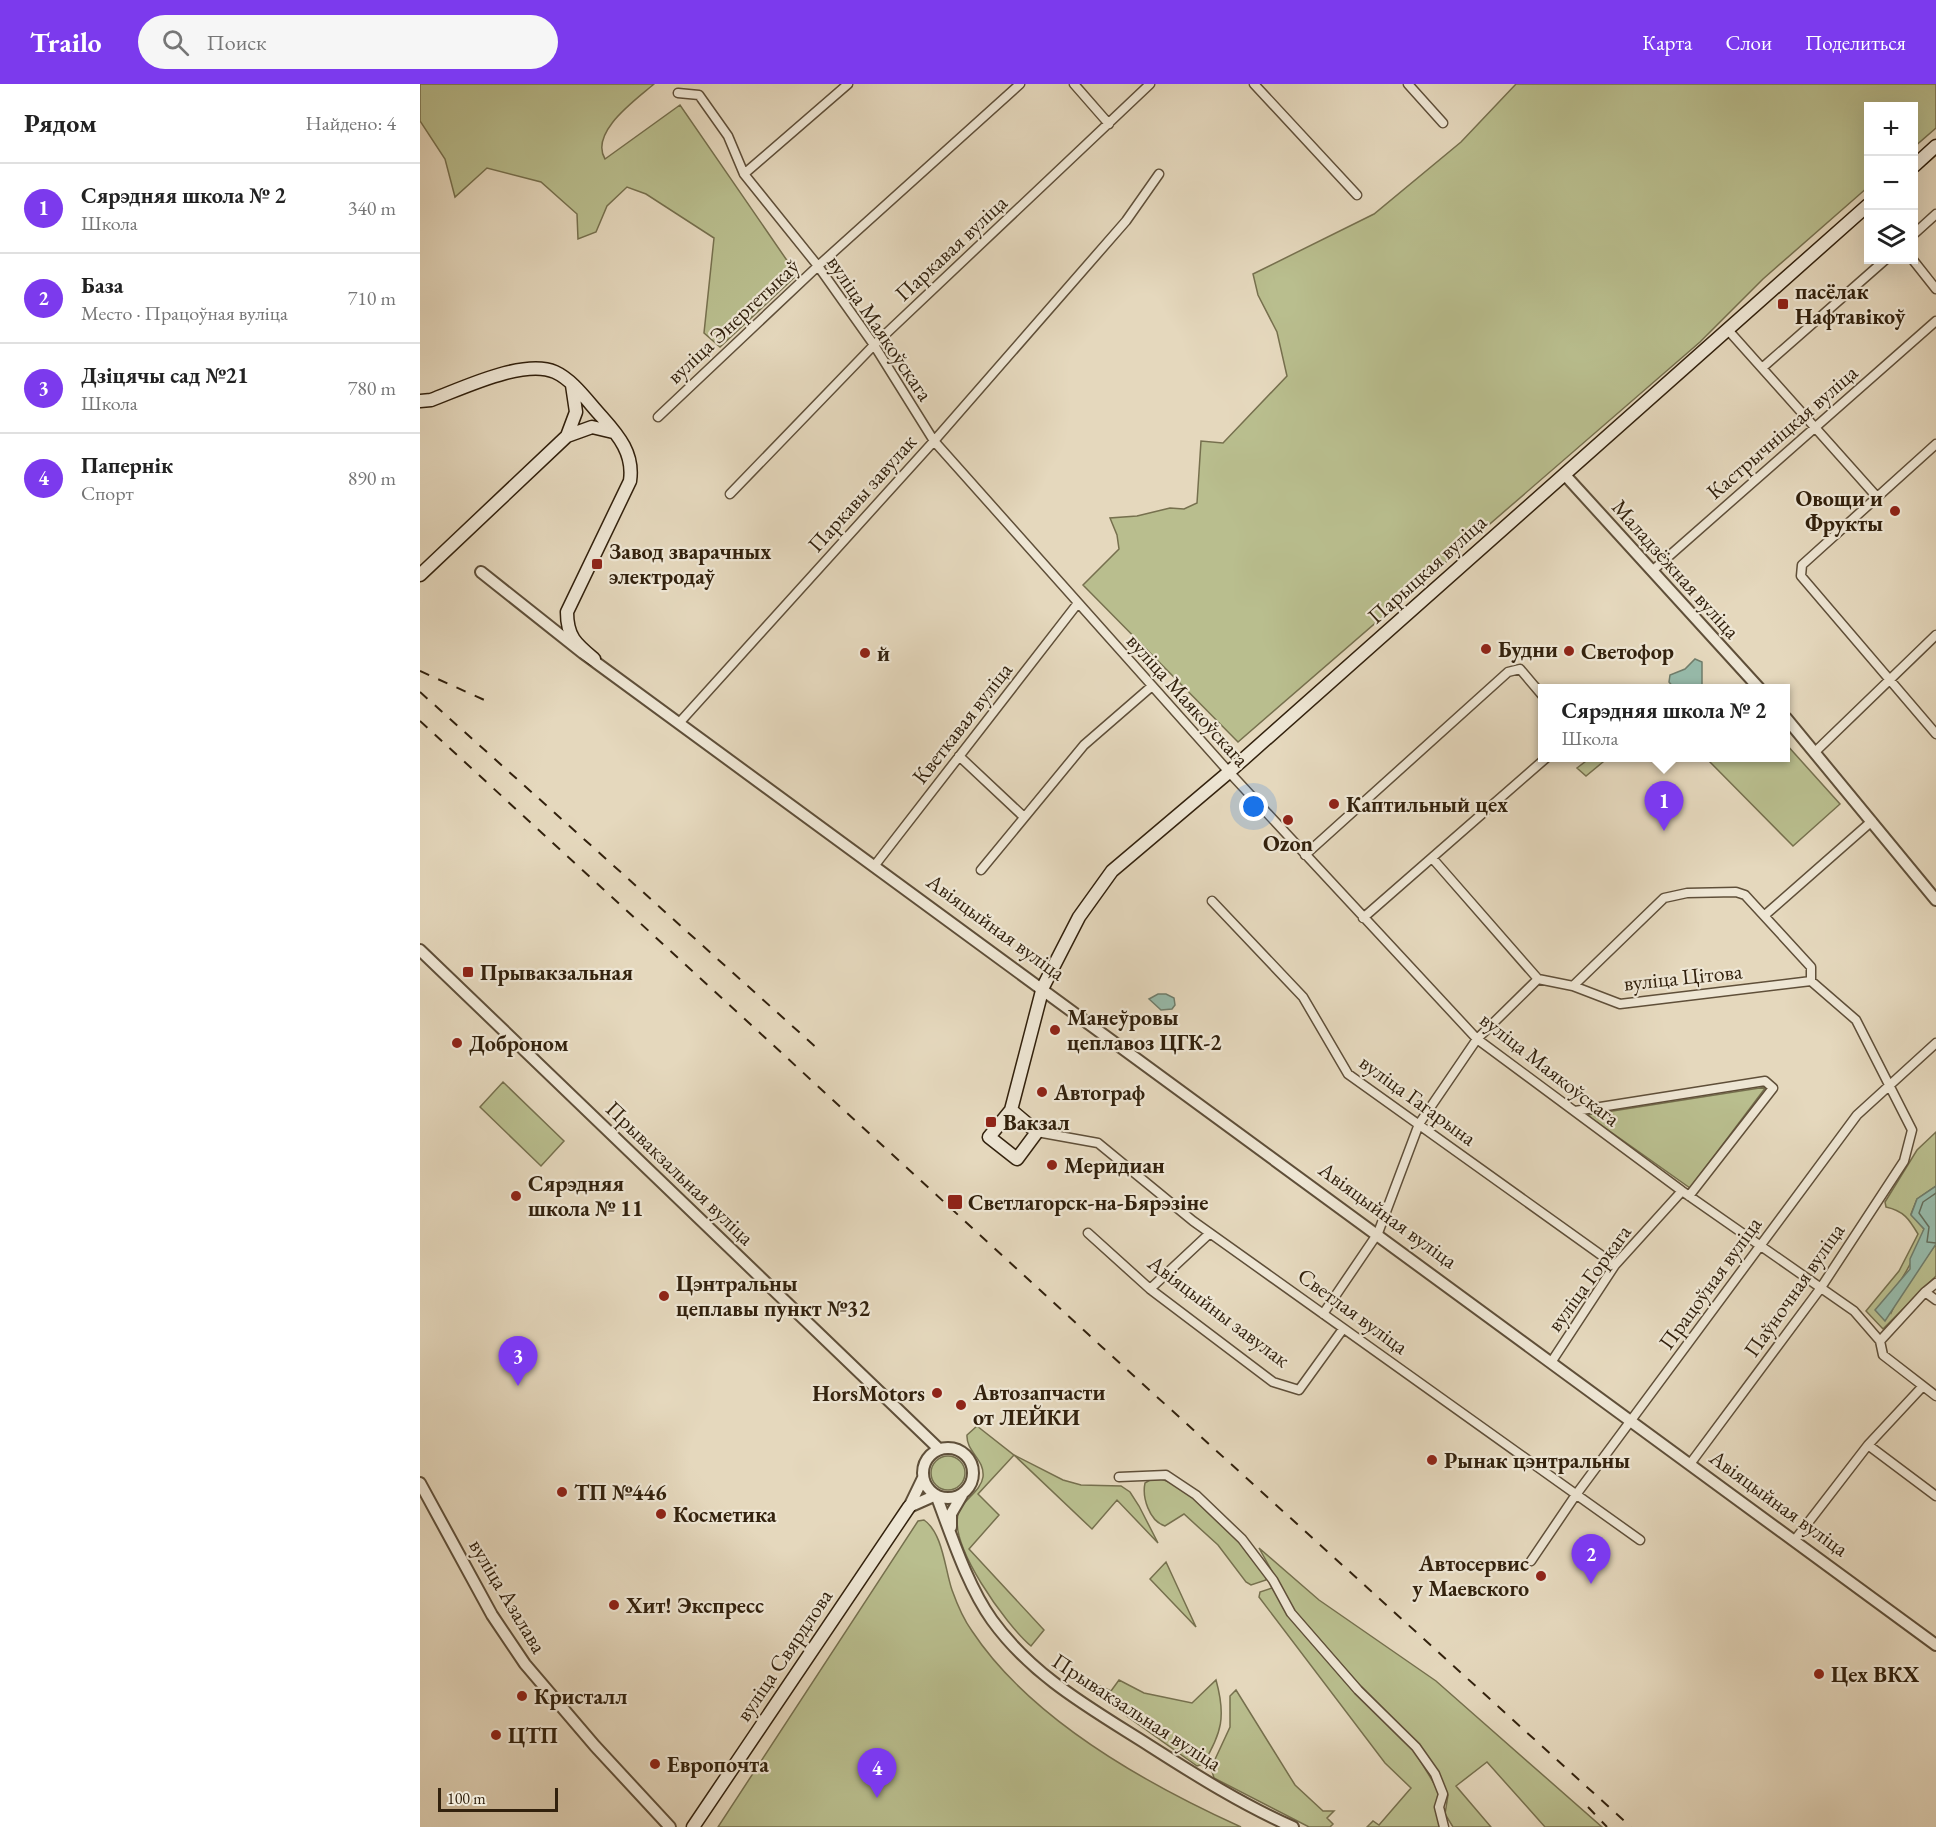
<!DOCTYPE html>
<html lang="ru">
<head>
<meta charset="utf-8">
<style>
	:root { --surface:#fff; --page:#f6f6f6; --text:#222; --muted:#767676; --line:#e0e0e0; --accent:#7c3aed }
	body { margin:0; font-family:"EB Garamond",serif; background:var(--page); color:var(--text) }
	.controls { position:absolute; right:18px; top:18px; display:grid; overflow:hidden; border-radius:0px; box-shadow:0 6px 24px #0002 }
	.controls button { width:54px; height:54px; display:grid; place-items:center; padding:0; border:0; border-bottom:2px solid var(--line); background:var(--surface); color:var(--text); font:30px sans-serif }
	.scale { position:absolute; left:18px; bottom:15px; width:120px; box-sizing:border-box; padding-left:6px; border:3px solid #32210d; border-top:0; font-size:16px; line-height:21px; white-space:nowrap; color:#32210d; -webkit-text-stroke:4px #eee6d4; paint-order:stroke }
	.you { position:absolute; left:834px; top:723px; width:21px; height:21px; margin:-15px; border:4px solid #fff; border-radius:50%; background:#1a73e8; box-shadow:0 0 0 9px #1a73e833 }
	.badge { display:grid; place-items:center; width:39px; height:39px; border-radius:50%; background:var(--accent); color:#fff; font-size:20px; font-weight:700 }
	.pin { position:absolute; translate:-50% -50px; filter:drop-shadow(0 2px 3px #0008) }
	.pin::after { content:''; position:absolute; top:32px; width:21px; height:18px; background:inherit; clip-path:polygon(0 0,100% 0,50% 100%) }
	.popup { position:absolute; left:1118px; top:600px; width:252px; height:78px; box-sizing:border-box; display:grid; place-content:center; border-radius:0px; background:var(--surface); filter:drop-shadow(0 2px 4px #0005); font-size:20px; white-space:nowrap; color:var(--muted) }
	.popup b { font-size:22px; color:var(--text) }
	.popup::after { content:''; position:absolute; left:50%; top:100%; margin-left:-12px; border:12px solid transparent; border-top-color:var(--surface) }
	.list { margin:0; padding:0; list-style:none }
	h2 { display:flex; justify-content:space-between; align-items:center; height:78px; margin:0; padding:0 24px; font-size:26px }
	h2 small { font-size:20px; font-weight:400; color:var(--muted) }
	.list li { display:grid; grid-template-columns:39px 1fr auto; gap:18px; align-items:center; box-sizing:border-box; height:90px; padding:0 24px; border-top:2px solid var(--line) }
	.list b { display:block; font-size:22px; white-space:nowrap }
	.list p { margin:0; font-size:20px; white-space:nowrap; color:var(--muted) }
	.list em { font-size:20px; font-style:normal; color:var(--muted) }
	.icon { flex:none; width:33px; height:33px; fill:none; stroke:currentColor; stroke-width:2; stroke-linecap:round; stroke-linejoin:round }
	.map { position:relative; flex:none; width:1516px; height:1743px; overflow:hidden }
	header { display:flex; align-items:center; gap:36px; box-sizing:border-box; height:84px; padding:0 30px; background:var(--accent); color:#fff }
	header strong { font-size:28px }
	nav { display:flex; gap:33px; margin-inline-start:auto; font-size:21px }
	.search { width:420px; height:54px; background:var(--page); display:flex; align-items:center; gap:15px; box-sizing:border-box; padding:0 21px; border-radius:33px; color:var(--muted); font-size:22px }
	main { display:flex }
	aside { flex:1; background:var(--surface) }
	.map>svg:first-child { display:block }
	.green { fill:#b9be8e; stroke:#76704e; stroke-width:1.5 }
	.water { fill:#97bbab; stroke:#6f7d6c; stroke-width:1.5 }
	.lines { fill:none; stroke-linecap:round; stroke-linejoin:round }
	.shore { stroke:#646e5c; stroke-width:1.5 }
	.minor-casing { stroke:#5f4f39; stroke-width:11 }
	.tertiary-casing { stroke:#5f4f39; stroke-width:14 }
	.secondary-casing { stroke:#32210d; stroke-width:15 }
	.minor { stroke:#eee6d4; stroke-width:8 }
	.tertiary { stroke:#eee6d4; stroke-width:10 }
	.secondary { stroke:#eee6d4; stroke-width:12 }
	.rail { stroke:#32210d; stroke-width:2; stroke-dasharray:10 10; stroke-linecap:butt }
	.poi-dot { fill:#8f2418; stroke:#eee6d4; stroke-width:2 }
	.labels { text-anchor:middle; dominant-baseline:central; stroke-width:4.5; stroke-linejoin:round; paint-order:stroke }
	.street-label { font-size:22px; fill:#32210d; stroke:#eee6d4 }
	.poi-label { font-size:22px; font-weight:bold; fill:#32210d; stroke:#eee6d4; text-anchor:start }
</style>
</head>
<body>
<header>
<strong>Trailo</strong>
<div class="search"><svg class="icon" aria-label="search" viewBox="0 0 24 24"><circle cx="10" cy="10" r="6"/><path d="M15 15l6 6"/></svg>Поиск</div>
<nav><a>Карта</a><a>Слои</a><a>Поделиться</a></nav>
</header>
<main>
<aside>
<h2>Рядом<small>Найдено: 4</small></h2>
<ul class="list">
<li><span class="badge">1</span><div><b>Сярэдняя школа № 2</b><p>Школа</p></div><em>340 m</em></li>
<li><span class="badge">2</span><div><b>База</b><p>Место · Працоўная вуліца</p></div><em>710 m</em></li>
<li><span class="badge">3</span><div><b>Дзіцячы сад №21</b><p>Школа</p></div><em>780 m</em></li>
<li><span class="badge">4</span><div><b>Папернік</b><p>Спорт</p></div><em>890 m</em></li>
</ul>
</aside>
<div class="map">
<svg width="1516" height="1743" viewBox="0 0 1516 1743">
	<rect width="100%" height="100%" fill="#e5d8bd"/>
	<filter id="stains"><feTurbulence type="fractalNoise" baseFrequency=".00333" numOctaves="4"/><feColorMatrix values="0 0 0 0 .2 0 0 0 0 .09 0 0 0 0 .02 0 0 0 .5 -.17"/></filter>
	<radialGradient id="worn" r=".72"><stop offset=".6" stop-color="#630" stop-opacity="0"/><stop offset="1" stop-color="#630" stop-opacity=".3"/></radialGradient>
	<path class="green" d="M0,0h234c-17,15 -65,48 -49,75l75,-54 117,170 -77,72 -16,-14 10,-95 -68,-44 -19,-7 -20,19 -11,26 -18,7 -1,-25 -36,-32 -54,-14 -32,29 -10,-38 -25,-38z
		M1096,0h420v44l-22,19v-41h-46v81l-105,92 -63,63 -462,400 -155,-157 36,-36 -2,-14 -7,-17 27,-2 33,-8 14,1 13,-6 4,-62 22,2 64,-67 -10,-44 -19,-37 -5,-21 121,-60 87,-72z
		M1366,660l54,60 -47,42 -87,-88h80z
		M1170,674h9l4,4 -17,14 -9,-8z
		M83,998l61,59 -23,25 -61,-59z
		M1346,1003l-76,101 -103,-73z
		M1516,1048v54l-19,13 -6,15 13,15c-8,27 -20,52 -40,71l7,13 9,-19 36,-50v32l-53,53 -17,-18 33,-40 19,-37c-9,-15 -14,-23 -32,-27l-1,-5 32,-52z
		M557,1342l37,29 49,25 18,5 40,1 9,6 9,14 19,37 -41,-43 -25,29 -78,-74 -36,39 21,21 -30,34 75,81 -13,16c-24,-20 -85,-103 -72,-135 5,-12 22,-20 24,-34 2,-18 -17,-25 -16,-42z
		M511 1389a17 17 0 1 1 34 0a17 17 0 1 1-34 0Z
		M735,1393c47,13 83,60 111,97v6l-15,5 -5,-3 -28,-37 -34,-31 -19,12c-16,-5 -23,-29 -20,-43z
		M504,1436c19,13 21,50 28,70 5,14 12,30 20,41 59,89 174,153 269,196h-523l200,-306z
		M839,1464l60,52 117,81 166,146h-57l-58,-65 -31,24 35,41h-38l-8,-13 3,-19 -15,-30 -22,-28 -53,-54 -65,-74z
		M746,1478l30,65 -46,-48z
		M852,1504l54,71 89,93 23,38 -1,20 5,17h-75l6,-6 6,4 32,-37 -26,-25 -126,-166 1,-5z
		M699,1596l25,13 48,10 24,-23c10,36 6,53 -13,84l-6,2 -117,-83 16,1 15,7z
		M816,1606l59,95 28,26h11l-7,7 6,6 -3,3h-21l-95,-49 -3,-10 19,-41v-31z"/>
	<path class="water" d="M1275,575l7,3v26h-28l-5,-6 1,-7 15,-6z
		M738,910h8l8,4 1,7 -3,4 -11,1 -12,-11z
		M1516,1102v58l-51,77 -10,-11 35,-41v-10l14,-30 -13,-14 6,-16z"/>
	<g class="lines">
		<path class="shore" d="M1516,1109l-13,9 -4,11 10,14 -2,15 9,1"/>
		<defs>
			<path id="minor" d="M654,0l35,40
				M834,0l103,111
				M988,0l35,39
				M258,9l21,2 29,41 16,38 74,92 56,79 60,96 295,331 248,267 205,152 172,120 26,30 3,14 53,41
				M324,90l104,-90
				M1494,150l22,-20
				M1493,176l23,29
				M1308,246l149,167
				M1342,284l123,-108
				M238,333l160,-151 202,-182
				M1516,360l-134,121 -1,11 135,158
				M310,410l144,-149 276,-261
				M1232,487l284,-250
				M260,638l254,-281 192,-220 33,-47
				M1396,667l120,-116
				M539,672l65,61
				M885,771l203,-183 12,-3 22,26
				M1013,775l105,120 35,7 47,18 191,-23 45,39 56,110 -8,31 -84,128 -130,175
				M455,781l203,-262
				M561,786l103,-125 68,-59
				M792,817l91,96 45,77 267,191
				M1345,831l107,-94
				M943,834l183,-160
				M1153,902l91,-88 23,-5 49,-1 9,3 66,72v14
				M1155,1027l190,-30 8,7 -84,108
				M617,1048l61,11 95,78 447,319
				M668,1149l62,56 123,93 26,8 44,-61
				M730,1205l60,-56
				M1505,1208l11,-9
				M903,1230l55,-81 41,-109 58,-85 61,-60
				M1460,1257l45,-49 11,8
				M1132,1277l63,-96 67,-74
				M1448,1361l68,51
				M699,1393l47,-2 30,20 46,44 31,41 18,33 67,77 58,57 19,27 8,20 -4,13 5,20
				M1374,1457l74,-96 55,-59
				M1111,1477l44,-65 282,-381 79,-72"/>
			<path id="tertiary" d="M1145,391l194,213
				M61,488l102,81 1353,992
				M1366,634l150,182
				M0,866l519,499
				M503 1389a25 25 0 1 1 50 0a25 25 0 1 1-50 0Z
				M0,1399l72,132 33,49 70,82 75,81
				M489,1423l27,-12c15,39 31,90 56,125 41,57 100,89 158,126 47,30 93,59 143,81
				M489,1423l14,-29
				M531,1443v-13l11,-19"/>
			<path id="secondary" d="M1494,82l22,-20
				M0,317l11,-1c30,-11 93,-42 124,-28 18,8 33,30 47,45 17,19 32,37 28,64l-63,131c0,25 9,32 27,47
				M147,352l9,-24 -4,-27
				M0,491l147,-139 25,-9 21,5
				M591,1026l26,22 -20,27 -28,-22 22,-27 32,-123 36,-70 33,-46 117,-99 639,-567
				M273,1743l216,-320"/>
		</defs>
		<use href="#minor" class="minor-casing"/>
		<use href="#tertiary" class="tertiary-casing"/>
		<use href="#secondary" class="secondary-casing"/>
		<use href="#minor" class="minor"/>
		<use href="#tertiary" class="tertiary"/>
		<use href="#secondary" class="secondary"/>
		<path class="rail" d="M0,587l71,32
			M0,608l399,358
			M0,637l682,626 529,480
			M1168,1723l19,20"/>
	</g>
	<g class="poi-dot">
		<rect x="1357" y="214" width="12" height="12" rx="3"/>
		<circle cx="1475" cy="427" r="6"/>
		<rect x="171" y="474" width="12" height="12" rx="3"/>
		<circle cx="1066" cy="565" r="6"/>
		<circle cx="1149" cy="567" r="6"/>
		<circle cx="445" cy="569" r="6"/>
		<circle cx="914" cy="720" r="6"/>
		<circle cx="868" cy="736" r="6"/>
		<rect x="42" y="882" width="12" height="12" rx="3"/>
		<circle cx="635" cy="946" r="6"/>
		<circle cx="37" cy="959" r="6"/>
		<circle cx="622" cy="1008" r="6"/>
		<rect x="565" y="1032" width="12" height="12" rx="3"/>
		<circle cx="632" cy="1081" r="6"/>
		<circle cx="96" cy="1112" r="6"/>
		<rect x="527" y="1110" width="16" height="16" rx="3"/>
		<circle cx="244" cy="1212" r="6"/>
		<circle cx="517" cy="1309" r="6"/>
		<circle cx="541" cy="1321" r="6"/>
		<circle cx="1012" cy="1376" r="6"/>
		<circle cx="142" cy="1408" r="6"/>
		<circle cx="241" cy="1430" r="6"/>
		<circle cx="1121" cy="1492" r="6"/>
		<circle cx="194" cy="1521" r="6"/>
		<circle cx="1399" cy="1590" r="6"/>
		<circle cx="102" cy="1612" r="6"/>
		<circle cx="76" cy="1651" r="6"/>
		<circle cx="235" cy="1680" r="6"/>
	</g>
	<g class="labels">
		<g class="street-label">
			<text transform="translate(531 164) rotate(-43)">Паркавая вуліца</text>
			<text transform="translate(313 237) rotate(-43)">вуліца Энергетыкаў</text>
			<text transform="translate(460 244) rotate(56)">вуліца Маякоўскага</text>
			<text transform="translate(1362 348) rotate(-41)">Кастрычніцкая вуліца</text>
			<text transform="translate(442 409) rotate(-48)">Паркавы завулак</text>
			<text transform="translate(1007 485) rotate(-42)">Парыцкая вуліца</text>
			<text transform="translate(1256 485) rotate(48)">Маладзёжная вуліца</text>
			<text transform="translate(768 616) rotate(48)">вуліца Маякоўскага</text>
			<text transform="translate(542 639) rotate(-52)">Кветкавая вуліца</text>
			<text transform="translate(576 843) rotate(36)">Авіяцыйная вуліца</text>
			<text transform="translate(1263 893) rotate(-6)">вуліца Цітова</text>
			<text transform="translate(1130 985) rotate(38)">вуліца Маякоўскага</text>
			<text transform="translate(998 1016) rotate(36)">вуліца Гагарына</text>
			<text transform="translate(260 1089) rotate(44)">Прывакзальная вуліца</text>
			<text transform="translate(968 1131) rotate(36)">Авіяцыйная вуліца</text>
			<text transform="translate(1169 1194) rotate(-54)">вуліца Горкага</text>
			<text transform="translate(1290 1199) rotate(-54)">Працоўная вуліца</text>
			<text transform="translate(1374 1206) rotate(-55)">Паўночная вуліца</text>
			<text transform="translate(799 1227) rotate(37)">Авіяцыйны завулак</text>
			<text transform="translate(933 1227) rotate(36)">Светлая вуліца</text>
			<text transform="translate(1359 1419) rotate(36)">Авіяцыйная вуліца</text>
			<text transform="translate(88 1512) rotate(59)">вуліца Азалава</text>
			<text transform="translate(364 1571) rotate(-56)">вуліца Свярдлова</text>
			<text transform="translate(717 1628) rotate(33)">Прывакзальная вуліца</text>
		</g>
		<g class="poi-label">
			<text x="1375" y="207">пасёлак<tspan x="1375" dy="25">Нафтавікоў</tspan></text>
			<text x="1463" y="414" text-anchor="end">Овощи и<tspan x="1463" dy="25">Фрукты</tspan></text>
			<text x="189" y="467">Завод зварачных<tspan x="189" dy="25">электродаў</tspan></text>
			<text x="1078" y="565">Будни</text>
			<text x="1161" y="567">Светофор</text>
			<text x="457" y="569">й</text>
			<text x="926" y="720">Каптильный цех</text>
			<text x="868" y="759" text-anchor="middle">Ozon</text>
			<text x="60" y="888">Прывакзальная</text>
			<text x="647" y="933">Манеўровы<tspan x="647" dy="25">цеплавоз ЦГК-2</tspan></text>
			<text x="49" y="959">Доброном</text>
			<text x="634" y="1008">Автограф</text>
			<text x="583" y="1038">Вакзал</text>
			<text x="644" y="1081">Меридиан</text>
			<text x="108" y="1099">Сярэдняя<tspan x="108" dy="25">школа № 11</tspan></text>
			<text x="548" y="1118">Светлагорск-на-Бярэзіне</text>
			<text x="256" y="1199">Цэнтральны<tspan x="256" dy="25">цеплавы пункт №32</tspan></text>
			<text x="553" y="1308">Автозапчасти<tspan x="553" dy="25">от ЛЕЙКИ</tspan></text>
			<text x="505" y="1309" text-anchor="end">HorsMotors</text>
			<text x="1024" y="1376">Рынак цэнтральны</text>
			<text x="154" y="1408">ТП №446</text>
			<text x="253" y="1430">Косметика</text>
			<text x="1109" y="1479" text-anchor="end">Автосервис<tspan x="1109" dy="25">у Маевского</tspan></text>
			<text x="206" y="1521">Хит! Экспресс</text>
			<text x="1411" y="1590">Цех ВКХ</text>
			<text x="114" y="1612">Кристалл</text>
			<text x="88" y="1651">ЦТП</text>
			<text x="247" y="1680">Европочта</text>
		</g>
	</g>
	<rect width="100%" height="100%" filter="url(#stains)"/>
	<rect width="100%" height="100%" fill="url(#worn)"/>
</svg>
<div class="controls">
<button>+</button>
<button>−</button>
<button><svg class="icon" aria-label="layers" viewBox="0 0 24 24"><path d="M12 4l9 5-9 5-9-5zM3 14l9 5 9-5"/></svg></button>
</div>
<div class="scale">100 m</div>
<div class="you"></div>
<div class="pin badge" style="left:1244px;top:747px">1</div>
<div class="popup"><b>Сярэдняя школа № 2</b>Школа</div>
<div class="pin badge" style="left:1171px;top:1500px">2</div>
<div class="pin badge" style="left:98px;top:1302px">3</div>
<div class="pin badge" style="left:457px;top:1714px">4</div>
</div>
</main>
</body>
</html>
